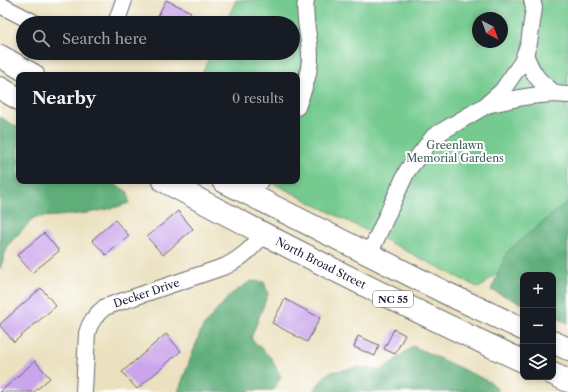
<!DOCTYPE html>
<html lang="en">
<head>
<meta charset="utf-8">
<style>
	:root { --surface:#171b24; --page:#242831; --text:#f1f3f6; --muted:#9ea1a6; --line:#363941 }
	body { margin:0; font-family:"Libre Caslon Text",serif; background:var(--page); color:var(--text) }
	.controls { position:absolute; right:12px; bottom:12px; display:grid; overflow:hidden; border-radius:8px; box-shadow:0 2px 6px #0003 }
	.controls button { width:36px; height:36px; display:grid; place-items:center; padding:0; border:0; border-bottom:1px solid var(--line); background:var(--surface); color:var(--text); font:20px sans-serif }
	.compass { position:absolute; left:472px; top:12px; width:36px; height:36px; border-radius:50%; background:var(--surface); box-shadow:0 2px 6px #0003; rotate:139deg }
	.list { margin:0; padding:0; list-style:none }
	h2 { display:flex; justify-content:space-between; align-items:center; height:52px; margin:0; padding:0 16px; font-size:17px }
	h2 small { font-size:13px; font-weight:400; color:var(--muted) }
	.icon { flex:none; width:22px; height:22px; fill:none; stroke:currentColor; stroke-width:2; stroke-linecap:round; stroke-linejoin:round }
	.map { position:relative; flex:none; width:568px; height:392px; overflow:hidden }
	.search { position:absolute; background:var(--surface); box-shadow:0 2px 6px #0003; left:16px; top:16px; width:284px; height:44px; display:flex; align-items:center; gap:10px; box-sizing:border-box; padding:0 14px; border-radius:22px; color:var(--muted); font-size:15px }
	.panel { position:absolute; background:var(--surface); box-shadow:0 2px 6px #0003; left:16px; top:72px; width:284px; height:112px; border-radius:8px }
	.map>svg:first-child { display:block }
	.green { fill:#74ca8f; stroke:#4b7665; fill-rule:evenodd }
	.forest { fill:#5fae7a; stroke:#40685a }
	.building { fill:#caa5eb }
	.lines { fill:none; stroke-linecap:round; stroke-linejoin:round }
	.minor-casing { stroke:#686569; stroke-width:18 }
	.highway-casing { stroke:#686569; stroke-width:24 }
	.minor { stroke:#fff; stroke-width:16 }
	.highway { stroke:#fff; stroke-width:22 }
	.labels { text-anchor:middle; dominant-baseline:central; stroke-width:4; stroke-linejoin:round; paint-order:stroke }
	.shield { fill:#fff; stroke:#646476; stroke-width:1 }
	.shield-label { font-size:10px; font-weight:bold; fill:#22223b }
	.park-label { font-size:11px; fill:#3f5d58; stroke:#fff }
	.street-label { font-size:11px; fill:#22223b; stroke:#fff }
</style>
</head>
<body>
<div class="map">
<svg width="568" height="392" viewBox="0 0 568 392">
	<rect width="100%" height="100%" fill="#fff"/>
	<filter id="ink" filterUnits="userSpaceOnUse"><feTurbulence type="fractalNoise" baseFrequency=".025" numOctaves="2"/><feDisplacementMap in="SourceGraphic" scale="8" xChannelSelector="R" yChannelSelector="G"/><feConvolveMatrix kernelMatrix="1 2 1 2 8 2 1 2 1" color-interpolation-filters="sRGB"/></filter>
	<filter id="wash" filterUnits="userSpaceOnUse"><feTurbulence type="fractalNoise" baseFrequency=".012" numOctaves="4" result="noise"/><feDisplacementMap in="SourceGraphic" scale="16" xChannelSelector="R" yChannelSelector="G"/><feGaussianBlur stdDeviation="0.9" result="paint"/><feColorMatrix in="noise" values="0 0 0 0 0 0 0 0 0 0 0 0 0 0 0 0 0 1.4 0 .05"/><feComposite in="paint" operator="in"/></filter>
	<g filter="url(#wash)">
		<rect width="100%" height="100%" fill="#ebe1bf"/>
		<path class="green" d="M236,0h332v215l-89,73 -210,-107h28v-106h-96l11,-22h81v-30h-67zM478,18h24v24h-24z"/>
		<path class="forest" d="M0,117l19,11v53h91l18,11 1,11c-30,11 -63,13 -94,14l-27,28 -8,24z
			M568,201v122l-15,-6v-42h-30v29l-32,-14 16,-38z
			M251,281l13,1 4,12 -17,44 20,20 10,19 -8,13h-22l-2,2h-71l24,-64 28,-33z
			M413,346l79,37 6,7 -4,2h-182l16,-19 31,-6 22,4z"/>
		<g id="blocks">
			<path class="building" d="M166,0l25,12 -6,11h-31z
				M178,211l15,18 -30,26 -16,-18z
				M115,220l14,16 -23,19 -14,-15z
				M44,233l15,18 -27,22 -15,-18z
				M41,288l15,18 -42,36 -14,-16v-2z
				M285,299l35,19 -13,24 -35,-19z
				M394,329l11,6 -10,19 -11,-5z
				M166,334l15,17 -44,38 -15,-17z
				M358,336l21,9 -4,11 -21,-9z
				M35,361l15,17 -16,14h-34z"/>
		</g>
	</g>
	<g filter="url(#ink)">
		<use href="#blocks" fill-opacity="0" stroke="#686569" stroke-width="1"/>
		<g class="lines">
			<defs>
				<g id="minor">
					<path d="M0,5l35,18"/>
					<path d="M116,23l8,-23"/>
					<path d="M525,54c8,21 13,27 31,40"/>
					<path d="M486,105c27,-6 54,-13 82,-10"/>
					<path d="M297,107c6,-17 13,-33 13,-51 0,-19 -7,-37 -4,-56"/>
					<path d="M251,196l9,-15"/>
					<path d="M369,255l38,-84 27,-35 51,-30 17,-15 20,-29 7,-19 5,-35 -2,-8"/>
					<path id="s1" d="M84,392l3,-59c3,-12 9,-19 18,-26l121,-41c16,-8 27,-18 38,-33"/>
				</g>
				<g id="highway">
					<path d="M0,56l33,19"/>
					<path d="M0,88l19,11"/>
					<path id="s2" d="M164,181c117,63 237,124 359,180"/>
					<path d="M223,181l227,114 73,34"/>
					<path d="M553,342l15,7"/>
					<path d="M553,374l15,7"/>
				</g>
			</defs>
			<use href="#minor" class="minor-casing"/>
			<use href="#highway" class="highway-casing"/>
			<use href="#minor" class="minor"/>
			<use href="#highway" class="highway"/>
		</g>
	</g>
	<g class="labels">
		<rect class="shield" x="373" y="291" width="40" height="16" rx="3"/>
		<g class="shield-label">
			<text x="393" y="299">NC 55</text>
		</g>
		<g class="park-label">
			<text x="455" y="145">Greenlawn<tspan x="455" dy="13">Memorial Gardens</tspan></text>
		</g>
		<g class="street-label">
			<text stroke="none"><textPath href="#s2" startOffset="177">North Broad Street</textPath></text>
			<text stroke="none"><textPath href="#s1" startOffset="135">Decker Drive</textPath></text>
		</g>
	</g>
</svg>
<div class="controls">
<button>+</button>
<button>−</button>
<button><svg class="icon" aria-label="layers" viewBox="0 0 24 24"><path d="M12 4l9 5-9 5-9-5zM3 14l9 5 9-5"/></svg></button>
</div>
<svg class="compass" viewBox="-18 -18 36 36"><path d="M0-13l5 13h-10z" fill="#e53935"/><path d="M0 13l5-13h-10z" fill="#9ea1a6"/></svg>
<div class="search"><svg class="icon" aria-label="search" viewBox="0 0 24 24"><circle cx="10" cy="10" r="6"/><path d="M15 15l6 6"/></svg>Search here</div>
<section class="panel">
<h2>Nearby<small>0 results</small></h2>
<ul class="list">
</ul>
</section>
</div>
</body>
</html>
